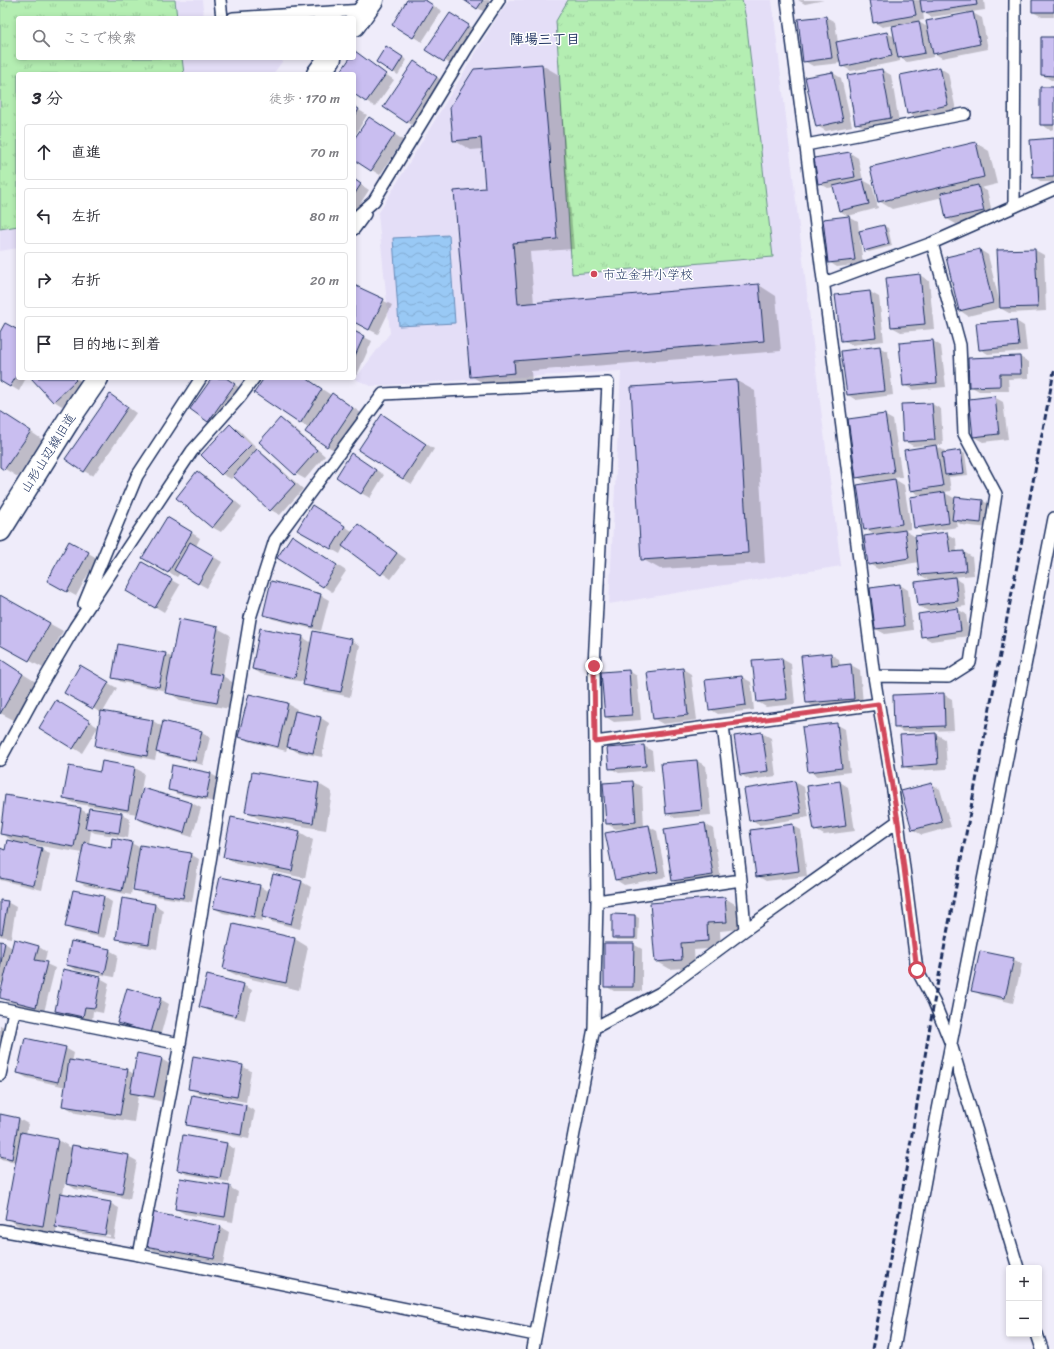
<!DOCTYPE html>
<html lang="ja">
<head>
<meta charset="utf-8">
<style>
	:root { --surface:#fff; --page:#f7f7f7; --text:#2b2b33; --muted:#7c7c81; --line:#e1e1e2 }
	body { margin:0; font-family:Sriracha,"Klee One",sans-serif; background:var(--page); color:var(--text) }
	.controls { position:absolute; right:12px; bottom:12px; display:grid; overflow:hidden; border-radius:4px; box-shadow:0 2px 6px #0003 }
	.controls button { width:36px; height:36px; display:grid; place-items:center; padding:0; border:0; border-bottom:1px solid var(--line); background:var(--surface); color:var(--text); font:20px sans-serif }
	.stop { position:absolute; width:12px; height:12px; margin:-9px; border:3px solid #d1495b; border-radius:50%; background:#fff }
	.stop.end { background:#d1495b; border-color:#fff; box-shadow:0 1px 4px #0008 }
	.list { margin:0; padding:0; list-style:none }
	h2 { display:flex; justify-content:space-between; align-items:center; height:52px; margin:0; padding:0 16px; font-size:17px }
	h2 small { font-size:13px; font-weight:400; color:var(--muted) }
	.list li { display:grid; grid-template-columns:26px 1fr auto; gap:12px; align-items:center; box-sizing:border-box; height:56px; margin:0 8px 8px; padding:0 8px; border:1px solid var(--line); border-radius:4px }
	.list b { display:block; font-size:15px; white-space:nowrap }
	.list em { font-size:13px; font-style:normal; color:var(--muted) }
	.icon { flex:none; width:22px; height:22px; fill:none; stroke:currentColor; stroke-width:2; stroke-linecap:round; stroke-linejoin:round }
	.map { position:relative; flex:none; width:1054px; height:1349px; overflow:hidden }
	.search { position:absolute; background:var(--surface); box-shadow:0 2px 6px #0003; left:16px; top:16px; width:340px; height:44px; display:flex; align-items:center; gap:10px; box-sizing:border-box; padding:0 14px; border-radius:4px; color:var(--muted); font-size:15px }
	.panel { position:absolute; background:var(--surface); box-shadow:0 2px 6px #0003; left:16px; top:72px; width:340px; height:308px; border-radius:4px }
	.map>svg:first-child { display:block }
	.built { fill:#e4def7 }
	.grass { fill:url(#grass-tufts); stroke:#688e88 }
	.water { fill:url(#water-waves); stroke:#678bb9 }
	.shadow { fill:#0003; fill-rule:evenodd }
	.building { fill:#c9bef0; stroke:#1b2f5e }
	.lines { fill:none; stroke-linecap:round; stroke-linejoin:round }
	.service-casing { stroke:#1b2f5e; stroke-width:14 }
	.tertiary-casing { stroke:#1b2f5e; stroke-width:25 }
	.service { stroke:#fff; stroke-width:11 }
	.tertiary { stroke:#fff; stroke-width:22 }
	.rail { stroke:#1b2f5e; stroke-width:3; stroke-dasharray:6 3; stroke-linecap:butt }
	.route { stroke:#d1495b; stroke-width:5 }
	.poi-dot { fill:#d1495b; stroke:#fff; stroke-width:1.5 }
	.labels { text-anchor:middle; dominant-baseline:central; stroke-width:3; stroke-linejoin:round; paint-order:stroke }
	.poi-label { font-size:13px; fill:#1b2f5e; stroke:#fff; text-anchor:start }
	.street-label { font-size:13px; fill:#1b2f5e; stroke:#fff }
	.neighbourhood-label { font-size:14px; font-weight:bold; fill:#1b2f5e; stroke:#fff }
</style>
</head>
<body>
<div class="map">
<svg width="1054" height="1349" viewBox="0 0 1054 1349">
	<defs>
		<pattern id="grass-tufts" width="24" height="20" patternUnits="userSpaceOnUse"><rect width="24" height="20" fill="#b4eeb2"/><path d="M3 7l-1-3M5 7V3M7 7l1-3M15 17l-1-3M17 17v-4M19 17l1-3" fill="none" stroke="#9acc9c"/></pattern>
		<pattern id="water-waves" width="16" height="10" patternUnits="userSpaceOnUse"><rect width="16" height="10" fill="#99c9f5"/><path d="M0 5q4-4 8 0t8 0" fill="none" stroke="#83add4"/></pattern>
	</defs>
	<rect width="100%" height="100%" fill="#efecfa"/>
	<filter id="ink" filterUnits="userSpaceOnUse"><feTurbulence type="fractalNoise" baseFrequency=".025" numOctaves="2"/><feDisplacementMap in="SourceGraphic" scale="8" xChannelSelector="R" yChannelSelector="G"/><feConvolveMatrix kernelMatrix="1 2 1 2 8 2 1 2 1" color-interpolation-filters="sRGB"/></filter>
	<g filter="url(#ink)">
		<path class="built" d="M0,0h202l2,18h-186v40h267l-12,16h-255v174l-18,3z
			M509,0h263l47,394 22,172 -232,38 12,-233 -250,15 -16,-7 35,-46 -12,-119 120,-198z"/>
		<path class="grass" d="M0,0h175l2,18h-159v40h164l2,16h-166v152l-18,3z
			M568,0h174l4,19 27,238 -201,17 -16,-253z"/>
		<path class="water" d="M449,235l6,88 -56,3 -6,-88z"/>
		<path class="shadow" d="M408,0h16l18,11 -20,31 -29,-17z
			M465,0h30l-9,13z
			M798,0h26l-19,4z
			M870,0h114l1,10 -14,2 11,6 6,31 -46,9 -10,-6 1,5 -26,5 -7,-4v3l-49,10 -9,-5 -1,-3 -28,3 -9,-5 22,-44 9,5 3,21 49,-10 8,4 -2,-12 -11,2 -8,-5zM923,12l8,5 36,-5v2l-38,14 -12,-7 7,-1z
			M1033,0h21v17h-12l-9,-5z
			M459,19l18,12 -24,35 -26,-17z
			M1054,38v42h-3l-9,-5z
			M386,48l21,12 -9,15 -21,-13z
			M355,53l39,27 -19,27 -21,-15v-18h-14l11,-16h3z
			M542,65l17,10 15,174 -44,3 4,52 225,-19 17,11 5,55 -250,20 1,12 -44,3 -17,-10 15,-187 -3,-40 -12,1 -18,-10z
			M423,68l23,15 -30,44 -9,-5z
			M940,68l8,5 8,37 -39,8 -9,-5z
			M882,70l9,5 8,47 -34,6 -9,-5z
			M833,73l8,5 11,48 -26,5 -9,-5z
			M1054,88v41l-4,1 -9,-6z
			M354,107l13,8 -13,22z
			M378,123l25,17 -23,35 -26,-16v-18z
			M1054,139v43h-12l-8,-5z
			M976,143l13,8 8,33 -16,4 6,3 6,25 -37,8 -9,-5 -4,-22 -51,12 -13,-8z
			M850,153l8,5 5,22 9,5 6,23 -30,8 -8,-5 -6,-24 -6,1 -9,-5z
			M354,180l15,10 -15,23z
			M849,217l9,5 1,10 25,-6 4,2 4,18 -23,6 -4,-2 -4,-18h-2l4,32 -26,3 -8,-5 -5,-42z
			M980,250l8,5 11,45 36,-50 9,5 2,56 -37,2 -9,-5 -32,8 -9,-6z
			M920,275l9,6 5,48 -33,3 -9,-5 -5,-48z
			M354,286l38,19 -14,29 -24,-12z
			M870,292l9,5 5,44 -33,4 -9,-5z
			M1016,321l8,5 3,25 -39,3 -8,-5z
			M18,332v46h8l-7,13 -19,-11v-46z
			M354,332l18,9 -15,34 -3,-1z
			M933,341l8,5 5,41 -33,3 -9,-5z
			M879,347l9,5 5,43 -37,5 -8,-5z
			M1020,357l9,5v16l-21,1 1,12h-30l-9,-5z
			M32,378h45l7,7 -22,21 -8,-5z
			M213,378h12l18,12 -26,36 -8,-5z
			M265,378h40l26,17 1,-1 9,5 20,14 -25,38 -9,-5 -18,-18 -9,-5z
			M737,381l18,10 10,172 -105,6 -18,-10 -10,-171z
			M994,397l9,5 5,37 -25,3 -9,-5z
			M119,401l17,12 -43,63 -9,-5z
			M932,404l9,5 2,36h-9l11,6v3l16,-3 4,3 3,21 -19,2 2,14 -8,1 11,6 1,5 1,-5 27,3 9,5 -3,22 -27,-3 -5,-3 1,5 -34,5 -9,-5 6,-31 -10,-6 21,-45 -19,1 -9,-5 -2,-36z
			M0,411l43,29 -25,37 -18,-11z
			M884,415l9,5 9,57 -9,1 11,7 7,44 -7,1 10,6 2,16 31,-18 9,5 1,14 7,-1 8,5 2,18 -21,2 10,6 3,23 -38,5 -9,-5 12,-25 -11,-6 -1,-13 -41,7 -9,-5 6,-29 -10,-6 10,-46v-2l-9,1 -9,-5z
			M280,419l9,5 36,32 -20,23 -9,-5z
			M390,420l44,29 -22,35 -9,-5z
			M230,425l9,5 20,20 -1,1 8,5 37,33 -23,26 -9,-5 -37,-34 -3,3 -9,-5 -20,-19z
			M360,460l24,15 -14,23 -9,-5z
			M198,472l8,5 36,30 -21,25 -9,-5z
			M312,507l42,25 5,-6 47,33 -15,20 -47,-33 -4,8 -42,-24z
			M167,518l33,20 -4,8 26,16 -15,26 -27,-15 -3,4 -33,-20z
			M301,541l45,30 -14,21 -53,-35z
			M69,542l28,16 -21,38 -28,-15z
			M142,563l38,22 -16,27 -37,-22z
			M900,585l8,5 5,40 -28,4 -9,-5z
			M320,595l9,5 -8,31 -48,-12 -9,-5z
			M0,596l63,35 -20,37 -43,-24z
			M957,609l9,5 3,22 -38,5 -9,-5z
			M217,628l13,7 -7,41 12,8 -5,25 -50,-9 -13,-9 -46,-9 -8,-5 52,-23 8,4z
			M302,637l10,6 39,-3 9,5 -10,52 -37,-8 -9,-5v-2l-43,-8 -8,-5z
			M830,654l9,5 1,7 11,-1 9,5 3,33 -47,5 -9,-5z
			M782,659l9,5 4,40 -29,3 -8,-5 -4,-41z
			M0,660l36,22 -22,38 -14,-7z
			M80,667l37,21 -14,24 50,9 10,6 39,5 8,5 -7,28 -37,-9 -9,-5 -2,9 -50,-9 -9,-5 5,-33 -35,-21z
			M683,669l8,5 6,46 -34,4 -9,-5z
			M629,671l8,5 4,44 -27,2 -8,-5z
			M742,677l9,5 3,28 -36,4 -8,-5 -4,-28z
			M943,694l9,5 2,31 -51,2 -8,-5z
			M250,695l38,9 9,5 -1,3 25,6 8,5 -7,34 -25,-5 -9,-6 -2,5 -38,-10 -9,-5z
			M65,707l33,20 -16,26 -41,-25z
			M836,724l9,5 5,43 -33,4 -8,-5z
			M762,733l9,5 5,38 -26,4 -9,-5z
			M936,734l9,5 2,30 -35,2 -8,-5z
			M644,746l8,5 2,19 -35,3 -9,-5z
			M697,761l9,5 5,49 -36,3 -8,-5z
			M103,762l32,6 9,5 -5,30h53l9,5 -9,29 -47,-14 -9,-6 1,-3 -64,-11 -9,-5 37,-25z
			M252,773l67,11 13,8 -6,38 -67,-11 -13,-8z
			M211,774l9,5 -5,23 -38,-8 -8,-5z
			M633,782l9,5 2,40 4,-1 9,5 9,46 -42,8 -8,-5 12,-52 -12,1 -9,-5z
			M795,782l9,5 5,30 -50,8 -9,-5z
			M840,782l8,5 7,44 -31,4 -9,-5z
			M932,784l8,5 11,38 -29,8 -9,-5z
			M6,796l74,13 9,5h33l8,5 -2,19 -33,-5 -4,-2 -2,13 22,5 20,-6 10,5 49,6 9,5 -7,43 -49,-8 -9,-5 1,-7h-2l-2,13 -45,-9 -9,-5 6,-28 -60,-10 -1,1 20,5 8,5 -8,36 -42,-10v-31l6,2 9,-9 -15,-9z
			M232,818l68,14 13,8 -8,38 -68,-14 -13,-8z
			M705,824l8,5 8,51 -39,6 -9,-5z
			M792,825l9,5 6,46 -41,5 -9,-5z
			M274,875l28,7 9,5 -11,42 -28,-7 -9,-5 -1,4 -39,-8 -9,-5 45,-22 10,6z
			M104,897l8,5 -7,36 -30,-6 -8,-5z
			M725,898l13,8 2,23 -20,2 1,17 -27,2 1,17 -25,2 -14,-8z
			M0,901l7,1 9,5 -5,31 -11,-2z
			M155,905l8,5 -6,39 -31,-6 -9,-5z
			M635,916l4,2 -1,22h-21l-4,-3z
			M234,925l61,14 13,8 -9,43 -61,-14 -14,-7z
			M14,941l25,6 8,5 -3,11 11,5 -11,44 -35,-10 -9,-5 3,-13 -3,-1v-41l5,1 7,5z
			M633,944l9,5v42h-28l-9,-5z
			M109,950l9,5 -4,22 -38,-7 -9,-5z
			M1013,959l9,5 -9,39 -32,-8 -8,-5z
			M100,978l9,5 -6,30 -10,-2 -1,10 -27,-5 -9,-5z
			M243,985l9,5 -7,30 -36,-9 -8,-5z
			M160,999l9,5 -9,33 -33,-10 -9,-5z
			M0,1025l10,5 -10,36z
			M65,1048l9,5 -2,9 55,8 7,4 27,-15 9,5 -7,38 -25,-6 -4,26 -58,-9 -13,-8 3,-18 -39,-9 -9,-5z
			M242,1066l9,5 -5,31 -48,-9 -9,-5z
			M193,1096l53,10 9,5 -6,28 -53,-10 -9,-5z
			M0,1115l19,4 9,5 -2,10 32,6 15,9 55,7 9,5 -7,38 -55,-10 -10,-7 -2,13 47,8 9,5 -5,31 -49,-8 -8,-4 -1,6 -37,-7 -13,-8 10,-56 -16,-3zM64,1227l46,8v2l-46,-8z
			M226,1144l9,5 -6,33 -43,-8 -8,-5z
			M229,1187l9,5 -5,30 -48,-8 -9,-5z
			M220,1227l9,5 -6,32 -68,-13 -9,-5z"/>
		<path class="building" d="M407,0h18l8,5 -20,33 -21,-13z
			M464,0h19l-6,9z
			M869,0h44l3,15 -43,8z
			M920,0h56l1,5 -55,8z
			M1032,0h22v12h-22z
			M973,12l7,32 -47,10 -7,-33z
			M450,13l19,12 -25,37 -19,-12z
			M826,16l6,42 -29,4 -5,-43z
			M919,21l6,32 -27,5 -6,-32z
			M887,32l5,24 -51,11 -5,-25z
			M1041,37h13v39l-13,-1z
			M386,46l17,11 -10,16 -17,-11z
			M355,51l31,23 -20,28 -12,-8v-20h-15l11,-16h4z
			M414,61l23,16 -30,46 -24,-16z
			M542,64l15,175 -44,4 5,61 241,-20 5,57 -250,20 1,12 -45,4 -16,-186 31,-3 -4,-50 -28,3 -3,-34 24,-38z
			M940,67l8,38 -41,9 -7,-39z
			M882,69l9,49 -36,6 -8,-49z
			M833,72l10,49 -27,6 -11,-50z
			M1040,87h14v38h-14z
			M354,106l5,3 -5,9z
			M369,117l26,17 -24,37 -17,-11v-21z
			M1054,138v39l-21,1 -3,-38z
			M976,142l8,35 -106,25 -8,-35z
			M850,152l5,25 -37,7 -4,-26z
			M354,179l7,5 -7,11z
			M863,179l6,25 -30,7 -6,-25z
			M978,185l6,26 -38,8 -5,-26z
			M849,216l6,44 -27,3 -5,-44z
			M884,225l5,19 -25,7 -5,-20z
			M980,249l13,54 -34,8 -13,-54z
			M1035,249l3,58 -38,1 -3,-58z
			M920,274l5,50 -34,3 -5,-49z
			M354,285l30,14 -15,31 -15,-8z
			M870,291l6,46 -35,4 -6,-46z
			M1016,320l3,26 -40,4 -3,-27z
			M5,323l13,7v43l-8,14 -10,-6v-49z
			M354,331l10,5 -10,22z
			M933,340l4,43 -34,3 -4,-43z
			M880,346l5,45 -38,4 -6,-44z
			M1020,356l1,18h-21v12l-31,1 -1,-29z
			M31,378h43l2,2 -23,22z
			M212,378h14l9,6 -27,38 -18,-13z
			M264,378h42l16,11 -22,35 -46,-31z
			M737,380l11,173 -107,7 -10,-173z
			M332,393l21,15 -26,39 -22,-15z
			M110,394l18,13 -44,65 -19,-13z
			M995,396l4,38 -26,3 -4,-38z
			M932,403l3,37 -32,2 -2,-38z
			M0,411l31,20 -27,39 -4,-3z
			M382,414l44,30 -23,35 -45,-29z
			M885,414l9,58 -38,6 -8,-59z
			M280,418l37,32 -22,25 -36,-33z
			M230,424l21,21 -30,30 -20,-20z
			M936,445l7,41 -33,5 -6,-41z
			M257,449l38,35 -25,27 -37,-35z
			M961,450l3,23 -19,2 -3,-22z
			M351,453l25,17 -15,24 -25,-17z
			M197,471l37,30 -22,27 -36,-30z
			M895,479l7,45 -38,6 -7,-45z
			M945,492l4,31 -35,5 -4,-31z
			M955,497l28,3 -2,23 -29,-3z
			M312,505l33,21 -14,23 -34,-19z
			M167,517l25,15 -24,41 -26,-15z
			M358,524l39,29 -16,22 -39,-29z
			M905,530l4,28 -41,7 -4,-29z
			M947,532l3,20 14,-1 2,20 -47,4 -4,-39z
			M292,535l45,30 -14,22 -46,-29z
			M69,541l20,11 -22,40 -20,-11z
			M190,542l24,14 -16,28 -24,-14z
			M142,562l30,17 -17,29 -29,-17z
			M955,577l3,24 -40,5 -3,-24z
			M271,581l50,13 -8,33 -50,-12z
			M900,584l4,42 -29,3 -5,-41z
			M0,595l50,28 -21,38 -29,-16z
			M958,608l3,23 -40,6 -3,-23z
			M179,619l39,8 -9,46 14,2 -6,28 -52,-10z
			M260,628l43,8 -8,42 -43,-9z
			M313,631l39,8 -11,53 -38,-7z
			M118,644l48,9 -7,34 -47,-9z
			M831,653l1,13 19,-2 3,35 -48,4 -5,-47z
			M782,658l5,41 -30,3 -5,-42z
			M0,659l23,15 -23,40z
			M80,665l29,17 -16,27 -29,-16z
			M683,668l5,47 -35,4 -6,-47z
			M629,670l3,45 -27,2 -4,-45z
			M742,676l4,29 -37,5 -4,-30z
			M944,693l1,33 -51,2 -1,-33z
			M249,694l39,9 -10,44 -40,-10z
			M56,700l34,21 -17,28 -34,-21z
			M101,711l52,9 -6,36 -52,-10z
			M295,711l26,6 -8,36 -26,-6z
			M163,721l39,10 -7,30 -39,-9z
			M837,723l5,45 -34,4 -6,-45z
			M762,732l6,39 -28,4 -6,-39z
			M936,733l2,31 -35,3 -3,-32z
			M644,745l2,21 -37,3 -2,-21z
			M697,760l5,50 -36,4 -5,-51z
			M102,761l33,6 -7,43 -65,-12 6,-32 31,6z
			M172,765l39,8 -5,25 -38,-8z
			M252,772l67,11 -6,40 -68,-11z
			M633,781l3,41 -30,2 -3,-41z
			M795,781l6,32 -52,8 -5,-32z
			M840,781l6,45 -32,5 -7,-45z
			M932,783l10,39 -30,8 -11,-39z
			M143,788l49,15 -8,30 -49,-15z
			M5,795l76,13 -7,39 -74,-13z
			M89,808l33,5 -3,20 -34,-5z
			M231,817l69,14 -8,40 -69,-14z
			M705,823l8,52 -41,6 -8,-52z
			M793,824l6,47 -43,6 -6,-47z
			M649,825l9,47 -43,8 -10,-47z
			M112,838l20,4 -10,49 -46,-10 8,-39 27,6z
			M7,840l35,8 -8,37 -34,-7v-30l5,2z
			M140,845l51,8 -8,45 -50,-8z
			M273,874l29,7 -11,43 -29,-7z
			M220,877l40,8 -6,32 -41,-9z
			M73,890l31,6 -7,38 -32,-7z
			M725,897l2,25 -20,1 1,18 -27,2 1,17 -27,2 -5,-59z
			M122,898l33,6 -6,40 -33,-5z
			M0,900l8,1 -6,33 -2,-1z
			M612,914l23,1v23h-23z
			M233,924l62,14 -9,45 -63,-14z
			M14,939l25,7 -4,14 12,2 -11,45 -36,-9v-4z
			M0,941l5,1 -5,26z
			M71,941l39,8 -5,24 -39,-8z
			M604,943h30l-1,44h-29z
			M980,951l34,7 -9,40 -34,-7z
			M63,969l38,8 -6,31 -10,-1 -2,10 -28,-6z
			M207,975l37,9 -8,32 -37,-9z
			M127,988l34,10 -10,35 -34,-10z
			M25,1038l41,9 -8,35 -41,-9z
			M137,1053l25,5 -8,39 -24,-4z
			M193,1056l50,9 -6,32 -49,-8z
			M69,1060l59,9 -8,46 -58,-9z
			M192,1095l54,10 -5,30 -55,-10z
			M0,1114l19,4 -7,41 -12,-3z
			M21,1132l37,7 -15,87 -38,-7z
			M183,1135l44,8 -7,35 -43,-8z
			M72,1145l57,10 -7,39 -56,-10z
			M180,1178l50,8 -5,31 -50,-8z
			M60,1193l51,9 -6,33 -50,-8z
			M151,1212l70,14 -7,33 -69,-13z"/>
		<g class="lines">
			<defs>
				<path id="service" d="M220,0l2,18
					M787,0l87,676 24,145 19,149 17,32 17,42 67,224
					M233,18l131,-8
					M806,145l159,-31
					M1014,206l1,-206
					M354,219l20,-18 93,-153 32,-48
					M354,229l11,-15
					M824,283l108,-40 122,-54
					M84,604l53,-128 64,-98
					M874,676l74,1 22,-14 26,-169 -32,-60 -4,-89 -28,-102
					M723,725l18,155 4,50
					M595,742l283,-38
					M0,760l38,-70 37,-63 117,-176 48,-54 14,-19
					M597,901l144,-21
					M0,1008l180,36
					M0,1075l14,-64
					M0,1230l139,25
					M1037,1334l5,15
					M535,1335l-396,-80 41,-211 70,-426 25,-78 108,-146 225,-11 -14,283 3,235 -3,127
					M533,1349l61,-321 66,-35 85,-63 153,-109
					M894,1349l42,-229 118,-602"/>
				<path id="tertiary" d="M354,25l18,-25
					M318,74l12,-16
					M0,530l75,-120 22,-32"/>
			</defs>
			<use href="#service" class="service-casing"/>
			<use href="#tertiary" class="tertiary-casing"/>
			<use href="#service" class="service"/>
			<use href="#tertiary" class="tertiary"/>
			<path class="rail" d="M872,1349l26,-131 36,-216 120,-631"/>
		</g>
	</g>
	<g class="lines" filter="url(#ink)">
		<path class="route" d="M594,666l1,76 283,-38 20,117 19,149"/>
	</g>
	<circle class="poi-dot" cx="594" cy="274" r="4"/>
	<g class="labels">
		<g class="poi-label">
			<text x="602" y="274">市立金井小学校</text>
		</g>
		<g class="street-label">
			<text transform="translate(48 453) rotate(-58)">山形山辺線旧道</text>
		</g>
		<g class="neighbourhood-label">
			<text x="545" y="39">陣場三丁目</text>
		</g>
	</g>
</svg>
<div class="controls">
<button>+</button>
<button>−</button>
</div>
<div class="stop" style="left:917px;top:970px"></div>
<div class="stop end" style="left:594px;top:666px"></div>
<div class="search"><svg class="icon" aria-label="search" viewBox="0 0 24 24"><circle cx="10" cy="10" r="6"/><path d="M15 15l6 6"/></svg>ここで検索</div>
<section class="panel">
<h2>3 分<small>徒歩 · 170 m</small></h2>
<ul class="list">
<li><svg class="icon" aria-label="ahead" viewBox="0 0 24 24"><path d="M12 20V5M6 11l6-6 6 6"/></svg><div><b>直進</b></div><em>70 m</em></li>
<li><svg class="icon" aria-label="left" viewBox="0 0 24 24"><path d="M17 20v-9H6M10 6l-5 5 5 5"/></svg><div><b>左折</b></div><em>80 m</em></li>
<li><svg class="icon" aria-label="right" viewBox="0 0 24 24"><path d="M7 20v-9h11M14 6l5 5-5 5"/></svg><div><b>右折</b></div><em>20 m</em></li>
<li><svg class="icon" aria-label="arrive" viewBox="0 0 24 24"><path d="M6 21V4h12l-3 4 3 4H6"/></svg><div><b>目的地に到着</b></div></li>
</ul>
</section>
</div>
</body>
</html>
